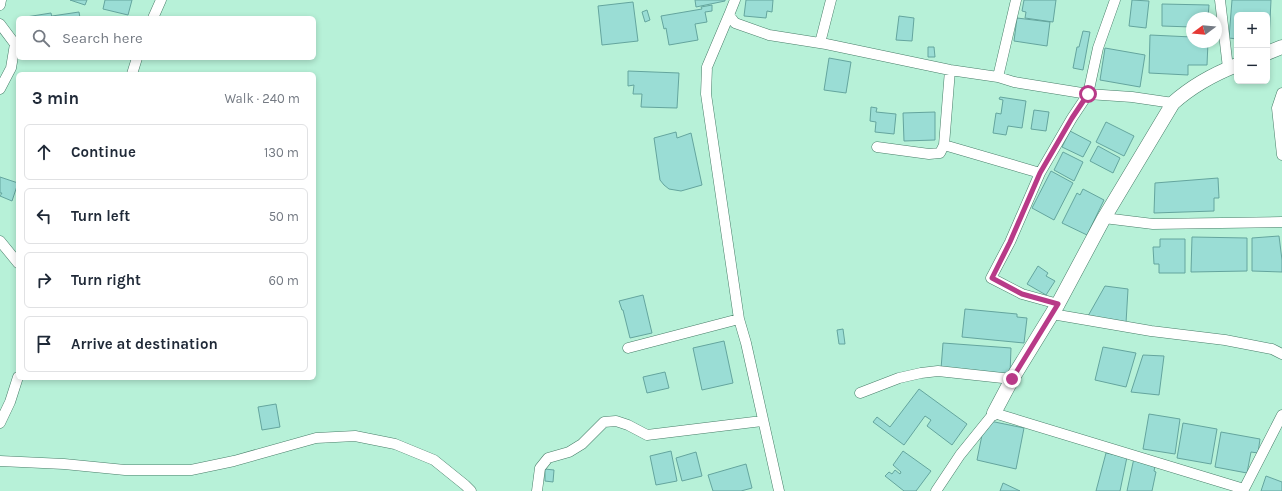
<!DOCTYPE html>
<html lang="en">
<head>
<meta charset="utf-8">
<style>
	:root { --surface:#fff; --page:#f2f2f3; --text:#1f2937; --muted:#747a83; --line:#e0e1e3 }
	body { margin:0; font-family:Karla,sans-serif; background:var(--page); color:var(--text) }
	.controls { position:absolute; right:12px; top:12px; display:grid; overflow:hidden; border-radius:6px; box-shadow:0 2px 6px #0003 }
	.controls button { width:36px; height:36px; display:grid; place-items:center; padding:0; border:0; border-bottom:1px solid var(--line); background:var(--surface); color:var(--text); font:20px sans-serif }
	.compass { position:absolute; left:1186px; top:12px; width:36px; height:36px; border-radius:50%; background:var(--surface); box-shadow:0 2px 6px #0003; rotate:254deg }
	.stop { position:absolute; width:12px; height:12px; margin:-9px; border:3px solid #b83a88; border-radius:50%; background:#fff }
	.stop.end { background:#b83a88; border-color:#fff; box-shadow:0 1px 4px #0008 }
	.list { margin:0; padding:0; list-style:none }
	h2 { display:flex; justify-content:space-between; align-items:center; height:52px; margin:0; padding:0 16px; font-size:17px }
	h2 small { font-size:13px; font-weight:400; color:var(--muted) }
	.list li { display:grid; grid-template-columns:26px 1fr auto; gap:12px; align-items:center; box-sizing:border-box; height:56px; margin:0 8px 8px; padding:0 8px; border:1px solid var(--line); border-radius:6px }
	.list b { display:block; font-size:15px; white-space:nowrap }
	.list em { font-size:13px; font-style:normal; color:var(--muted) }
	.icon { flex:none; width:22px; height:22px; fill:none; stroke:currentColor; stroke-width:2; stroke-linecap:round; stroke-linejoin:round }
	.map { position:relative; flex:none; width:1282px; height:491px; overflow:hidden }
	.search { position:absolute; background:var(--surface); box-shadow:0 2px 6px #0003; left:16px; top:16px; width:300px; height:44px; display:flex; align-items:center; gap:10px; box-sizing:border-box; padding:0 14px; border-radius:6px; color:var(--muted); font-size:15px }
	.panel { position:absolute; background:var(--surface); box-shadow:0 2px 6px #0003; left:16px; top:72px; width:300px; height:308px; border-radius:6px }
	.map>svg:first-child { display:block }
	.building { fill:#9addd5; stroke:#64a59e }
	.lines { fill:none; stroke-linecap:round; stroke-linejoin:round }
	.street-casing { stroke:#487e69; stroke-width:11 }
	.secondary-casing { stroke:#487e69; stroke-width:15 }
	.street { stroke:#fff; stroke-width:10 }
	.secondary { stroke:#fff; stroke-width:14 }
	.route { stroke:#b83a88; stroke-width:5 }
</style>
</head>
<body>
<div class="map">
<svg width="1282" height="491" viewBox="0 0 1282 491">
	<rect width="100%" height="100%" fill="#b7f1d8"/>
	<path class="building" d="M70,0h17l-2,5z
		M105,0h27l-4,15 -25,-6z
		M695,0h30v1l-29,6z
		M746,0h27l-1,12 -5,-1 -1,7 -22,-2z
		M1024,0h32l-3,22 -28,-4 1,-6 -4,-1z
		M1132,0l17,1 -3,27 -17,-2z
		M1232,0h39l-2,41h-2v-26h-30v24l-8,-1z
		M633,2l5,39 -36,4 -4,-39z
		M1162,4l47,1 -1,13h-16v9l-30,-1z
		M712,5v6l-7,1 2,10 -12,2 3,16 -29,5 -3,-17 -2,1 -3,-13 41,-7 -1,-2z
		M647,10l3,10 -5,2 -3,-10z
		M79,12l1,6h-28v-2z
		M51,13l1,5h-26v-1z
		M899,16l15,2 -2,23 -16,-1z
		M1017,18l33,4 -3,24 -33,-5z
		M1083,31l7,1 -7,38 -10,-2 4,-21h2z
		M1150,35l42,2v5h16l-1,23h-19v10l-39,-2z
		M928,47h6l1,10h-7z
		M1105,48l40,7 -5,32 -40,-7z
		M829,58l22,4 -5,31 -22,-3z
		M628,71l51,2 -2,35 -36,-1 1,-13h-9l1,-9 -6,1z
		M1000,97l26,4 -4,27 -14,-2 -2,9 -13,-2 3,-20 5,1 2,-14 -4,-1z
		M871,107l6,1 -1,4 20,2 -2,20 -19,-2 1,-10 -6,-1z
		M1034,110l15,2 -3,19 -15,-2z
		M935,112v28l-31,1 -1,-28z
		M1106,122l28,14 -10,20 -28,-14z
		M1070,131l21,11 -8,15 -21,-10z
		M676,132l1,6 14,-5 11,52 -21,6 -12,-2 -5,-4 -4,-5 -6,-42z
		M1098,146l22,12 -7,15 -23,-12z
		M1063,152l20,10 -9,19 -20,-11z
		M1051,171l22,12 -19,37 -22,-12z
		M0,177l18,6 -6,18 -12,-5 2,-3h-2z
		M1218,178l1,20h-5v13l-60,2 1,-30z
		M1083,189l21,11 -17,35 -25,-12 15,-30 3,2z
		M1279,236l3,24v12l-30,-1v-33z
		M1192,237l55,1v33l-56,1z
		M1160,239h25v34h-26v-9h-5l-1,-17h7z
		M1038,266l10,7 -2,3 9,5 -9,14 -19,-11z
		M1105,286l23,3 -2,34 -38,-7z
		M643,295l9,38 -22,5 -7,-28h-1l-3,-9z
		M965,309l52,5v3l10,1 -3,25 -62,-6z
		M843,329l2,15h-6l-2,-14z
		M724,341l9,42 -31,7 -9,-42z
		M943,343l68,5 -1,26 -69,-5z
		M1103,347l33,6 -10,34 -31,-7z
		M1143,355l21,1 -5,39 -28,-3z
		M665,372l4,16 -22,5 -4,-16z
		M919,389l48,35 -15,21 -25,-19 4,-6 -6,-4 -21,29 -31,-23 4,-5 13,10z
		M276,404l4,23 -18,3 -4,-23z
		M1149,414l31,5 -5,35 -32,-5z
		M985,420l39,8 -8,41 -39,-9z
		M1183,423l34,6 -6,35 -34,-6z
		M1221,432l39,7 -2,14 -7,-1 -4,21 -32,-6z
		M671,451l6,30 -21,4 -6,-29z
		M903,451l28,20 -15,20h-12l-19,-15 4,-4 3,2 3,-4 5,4 1,-2 -8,-7z
		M696,452l6,24 -20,5 -6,-23z
		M1106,453l21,4 -7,34h-24z
		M1134,458l22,4 -2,9 2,1 -4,19h-25z
		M746,464l6,24 -11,3h-28l-5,-16z
		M545,469l9,1 -1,12 -8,-1z
		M1266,476l16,6v9h-21z
		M1003,483l17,8h-20z"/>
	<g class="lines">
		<defs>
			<path id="street" d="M735,0l-6,15 6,8 34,12 57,9 124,26 48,7 16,5 74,12 44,3 41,6
				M1220,0l8,68
				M0,5l1,-5
				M729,15l-22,52 -1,27 33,225 7,24 33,148
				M153,18l8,-18
				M0,24l15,20 -4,24 -11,21
				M820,43l11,-43
				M132,74l5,-16
				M998,77l18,-77
				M1282,93l-5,15 5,47
				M944,145l96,28
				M877,147l52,7 11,-1 4,-8 6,-75
				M1104,218l49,6 129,-2
				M0,241l18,22
				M1058,304l-36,-10 -31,-16 19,-36 30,-69 32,-55 16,-24 10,-46 17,-48
				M1052,314l99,17 74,9 47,9 10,5
				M628,348l111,-29
				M860,393l39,-15 22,-5 17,-2 74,8
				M0,423l10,-21 8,-25
				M0,461l64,3 61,6h66l43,-9 82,-23 39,-2 40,8 39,16 31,25 6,6
				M537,491l3,-23 8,-10 21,-6 13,-8 22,-22 12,-1 12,4 19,10 115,-14
				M936,491l24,-36 34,-42 250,76
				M1243,491l39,-76"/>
			<path id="secondary" d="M1267,53l15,-6
				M994,413l18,-34 46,-75 46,-86 69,-115c19,-17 41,-29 64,-38"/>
		</defs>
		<use href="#street" class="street-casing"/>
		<use href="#secondary" class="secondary-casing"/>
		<use href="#street" class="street"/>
		<use href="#secondary" class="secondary"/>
	</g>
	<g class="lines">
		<path class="route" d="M1012,379l46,-75 -36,-10 -30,-16 18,-36 30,-69 32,-55 16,-24"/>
	</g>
</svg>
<div class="controls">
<button>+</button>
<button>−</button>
</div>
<svg class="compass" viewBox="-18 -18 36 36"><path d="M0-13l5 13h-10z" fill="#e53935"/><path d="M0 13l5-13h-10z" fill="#747a83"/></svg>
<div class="stop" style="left:1088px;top:94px"></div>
<div class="stop end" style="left:1012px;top:379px"></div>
<div class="search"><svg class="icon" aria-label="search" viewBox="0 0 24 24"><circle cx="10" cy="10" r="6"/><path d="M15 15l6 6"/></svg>Search here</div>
<section class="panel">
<h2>3 min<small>Walk · 240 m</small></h2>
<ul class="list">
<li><svg class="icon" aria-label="ahead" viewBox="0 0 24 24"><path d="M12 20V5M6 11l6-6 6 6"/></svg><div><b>Continue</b></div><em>130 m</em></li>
<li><svg class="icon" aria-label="left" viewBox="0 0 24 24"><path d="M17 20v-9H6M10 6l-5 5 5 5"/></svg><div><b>Turn left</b></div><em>50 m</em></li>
<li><svg class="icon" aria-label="right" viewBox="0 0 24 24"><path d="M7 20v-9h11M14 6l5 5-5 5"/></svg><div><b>Turn right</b></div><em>60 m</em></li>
<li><svg class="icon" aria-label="arrive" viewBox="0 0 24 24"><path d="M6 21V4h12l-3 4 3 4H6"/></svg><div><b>Arrive at destination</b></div></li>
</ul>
</section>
</div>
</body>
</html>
